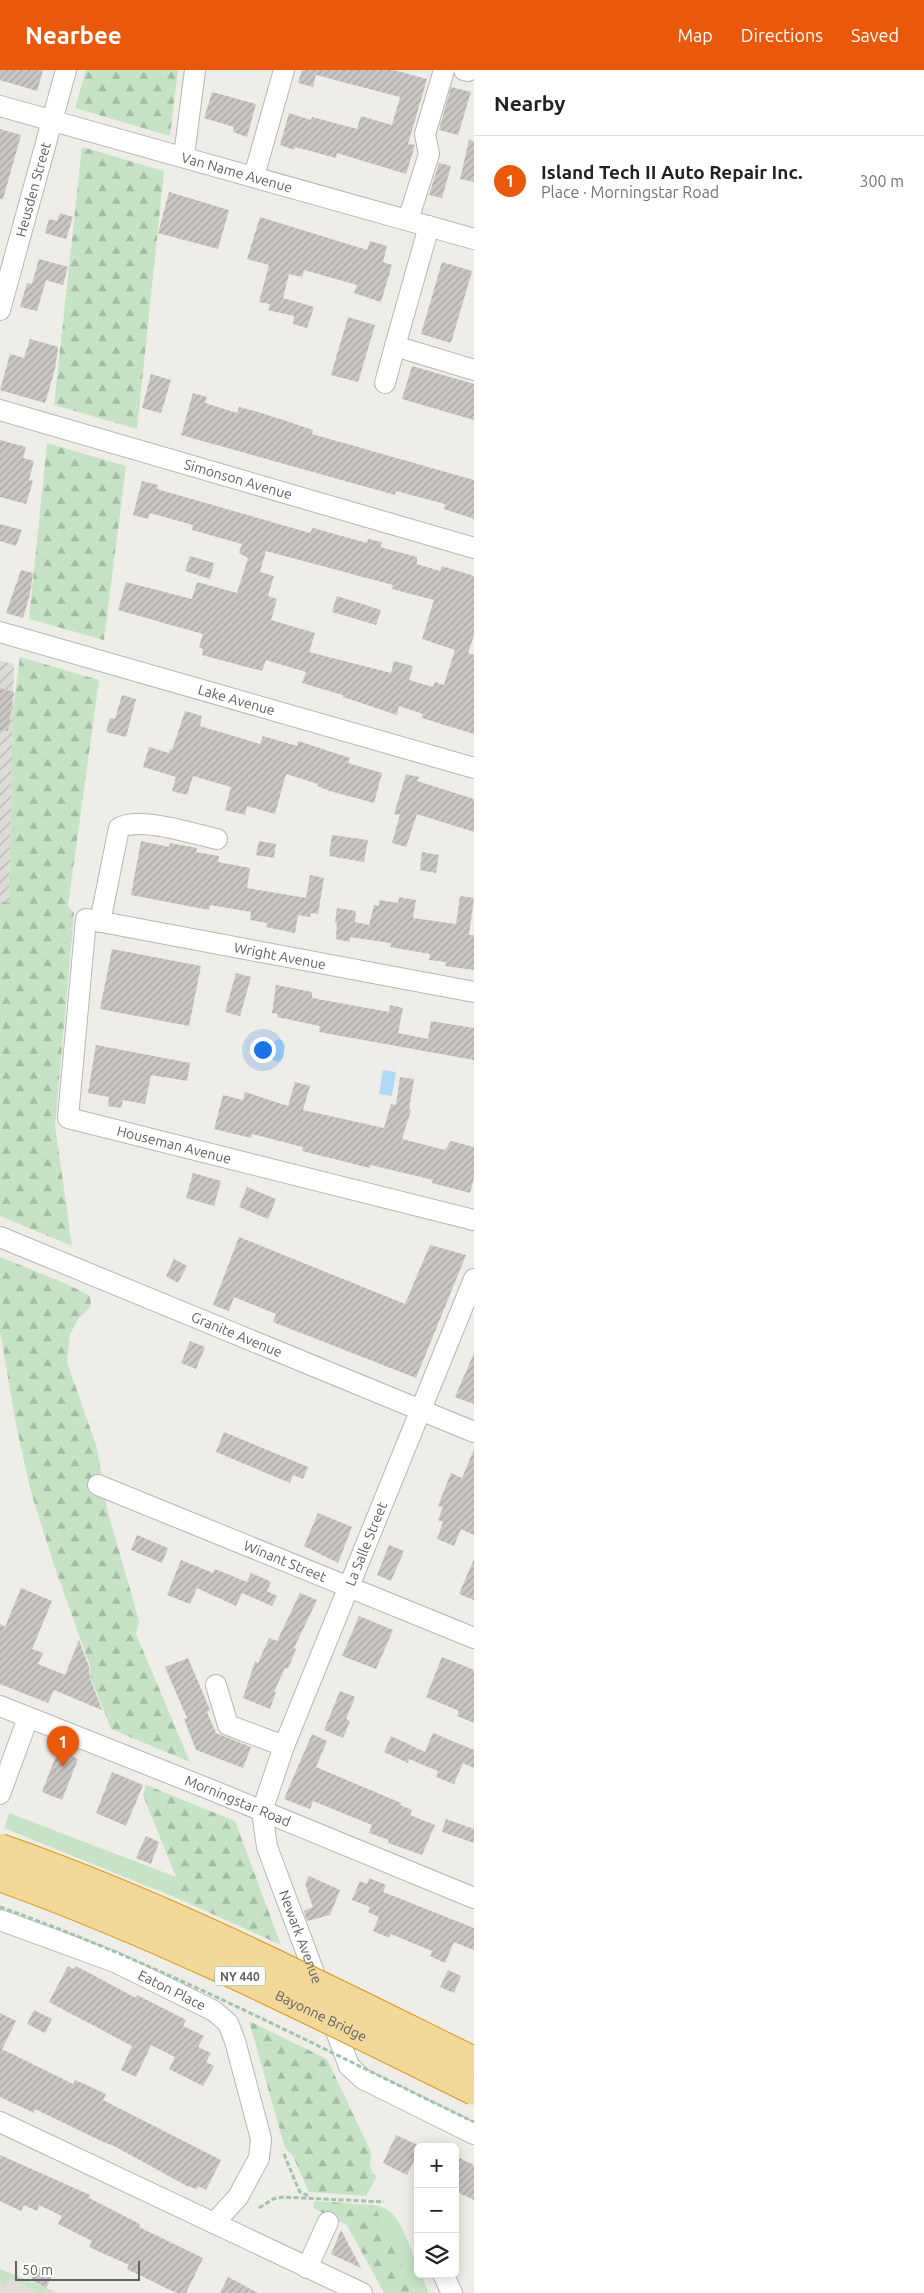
<!DOCTYPE html>
<html lang="en">
<head>
<meta charset="utf-8">
<style>
	:root { --surface:#fff; --page:#f2f2f2; --text:#202124; --muted:#757577; --line:#e0e0e0; --accent:#ea580c }
	body { margin:0; font-family:Ubuntu,sans-serif; background:var(--page); color:var(--text) }
	.controls { position:absolute; right:15px; bottom:15px; display:grid; overflow:hidden; border-radius:8px; box-shadow:0 2px 12px #0003 }
	.controls button { width:45px; height:45px; display:grid; place-items:center; padding:0; border:0; border-bottom:1px solid var(--line); background:var(--surface); color:var(--text); font:25px sans-serif }
	.scale { position:absolute; left:15px; bottom:12px; width:125px; box-sizing:border-box; padding-left:5px; border:2px solid #5e6165; border-top:0; font-size:14px; line-height:18px; white-space:nowrap; color:#5e6165; -webkit-text-stroke:4px #fff; paint-order:stroke }
	.you { position:absolute; left:262px; top:979px; width:18px; height:18px; margin:-12px; border:4px solid #fff; border-radius:50%; background:#1a73e8; box-shadow:0 0 0 8px #1a73e833 }
	.badge { display:grid; place-items:center; width:32px; height:32px; border-radius:50%; background:var(--accent); color:#fff; font-size:16px; font-weight:700 }
	.pin { position:absolute; translate:-50% -41px; filter:drop-shadow(0 1px 2px #0008) }
	.pin::after { content:''; position:absolute; top:26px; width:18px; height:15px; background:inherit; clip-path:polygon(0 0,100% 0,50% 100%) }
	.list { margin:0; padding:0; list-style:none }
	h2 { display:flex; justify-content:space-between; align-items:center; height:65px; margin:0; padding:0 20px; font-size:21px }
	h2 small { font-size:16px; font-weight:400; color:var(--muted) }
	.list li { display:grid; grid-template-columns:32px 1fr auto; gap:15px; align-items:center; box-sizing:border-box; height:90px; padding:0 20px; border-top:1px solid var(--line) }
	.list b { display:block; font-size:19px; white-space:nowrap }
	.list p { margin:0; font-size:16px; white-space:nowrap; color:var(--muted) }
	.list em { font-size:16px; font-style:normal; color:var(--muted) }
	.icon { flex:none; width:28px; height:28px; fill:none; stroke:currentColor; stroke-width:2; stroke-linecap:round; stroke-linejoin:round }
	.map { position:relative; flex:none; width:474px; height:2223px; overflow:hidden }
	header { display:flex; align-items:center; gap:30px; box-sizing:border-box; height:70px; padding:0 25px; background:var(--accent); color:#fff }
	header strong { font-size:24px }
	nav { display:flex; gap:28px; margin-inline-start:auto; font-size:18px }
	main { display:flex }
	aside { flex:1; background:var(--surface) }
	.map>svg:first-child { display:block }
	.industrial { fill:url(#industrial-furrows) }
	.education { fill:#e1ded8 }
	.grass { fill:#c7e3c6 }
	.forest { fill:url(#forest-firs) }
	.water { fill:#afd9f6 }
	.building { fill:url(#building-hatch); fill-rule:evenodd }
	.lines { fill:none; stroke-linecap:round; stroke-linejoin:round }
	.minor-casing { stroke:#b4b6ba; stroke-width:22 }
	.path { stroke:#9fc4a9; stroke-width:3; stroke-dasharray:5 2.5; stroke-linecap:butt }
	.minor { stroke:#fff; stroke-width:20 }
	.highway-bridge-casing { stroke:#dd9919; stroke-width:30; stroke-linecap:butt }
	.path-bridge { stroke:#9fc4a9; stroke-width:3; stroke-dasharray:5 2.5; stroke-linecap:butt }
	.highway-bridge { stroke:#f2d99a; stroke-width:28 }
	.labels { text-anchor:middle; dominant-baseline:central; stroke-width:4; stroke-linejoin:round; paint-order:stroke }
	.shield { fill:#fff; stroke:#8e9093; stroke-width:1 }
	.shield-label { font-size:12px; font-weight:bold; fill:#5e6165 }
	.street-label { font-size:14px; fill:#5e6165; stroke:#fff }
</style>
</head>
<body>
<header>
<strong>Nearbee</strong>
<nav><a>Map</a><a>Directions</a><a>Saved</a></nav>
</header>
<main>
<div class="map">
<svg width="474" height="2223" viewBox="0 0 474 2223">
	<defs>
		<pattern id="industrial-furrows" width="10" height="10" patternUnits="userSpaceOnUse" patternTransform="scale(1.25)"><rect width="10" height="10" fill="#dedcd9"/><path d="M-1 1l2-2M0 10L10 0M9 11l2-2" fill="none" stroke="#b7b6b4"/></pattern>
		<pattern id="forest-firs" width="22" height="20" patternUnits="userSpaceOnUse" patternTransform="scale(1.25)"><rect width="22" height="20" fill="#c7e3c6"/><path d="M5 1l3.5 6h-7zM16 11l3.5 6h-7z" fill="#a5bba4"/></pattern>
		<pattern id="building-hatch" width="6" height="6" patternUnits="userSpaceOnUse" patternTransform="scale(1.25)"><rect width="6" height="6" fill="#cac7c3"/><path d="M-1 1l2-2M0 6l6-6M5 7l2-2" fill="none" stroke="#a7a5a2"/></pattern>
	</defs>
	<rect width="100%" height="100%" fill="#efede7"/>
	<path class="industrial" d="M0,591l14,3 -5,240 -9,-3z"/>
	<path class="education" d="M0,2199l55,23 3,1h-58z"/>
	<path class="grass" d="M9,1743l167,64 8,24 -180,-73z
		M374,2135c26,1 35,42 44,62v7h3l8,19h-14z
		M0,2199l55,23 -15,1 -30,-15 -5,8h-4z"/>
	<path class="forest" d="M86,0h92l-8,66 -95,-28z
		M82,77l82,24 -27,258 -83,-24z
		M47,373l79,23 -22,174 -75,-21z
		M20,587l79,23 -31,226 6,7 -19,212 17,121 -72,-30v-315l9,2 4,-195z
		M0,1187l67,27 23,12 1,10 -12,12 -9,16 -3,28 30,86 10,61 32,112 -3,13 54,128 -79,-33 -20,-51 -1,-12 -35,-98 -24,-76 -15,-67 -16,-94z
		M146,1715l89,36 46,124 -97,-44 -8,-24 -33,-82z
		M249,1951l78,38 44,93 -1,12 2,9 5,3 -11,20 -57,-4 -16,-36 -8,-8z
		M314,2131l60,4 41,88h-31l-37,-68 -34,-17z"/>
	<path class="water" d="M279,969l4,2 2,5 -2,12 -5,4 -7,-3 2,-17z
		M383,1000l13,2 -4,24 -13,-2z"/>
	<path class="building" d="M0,0h43l-6,21 -37,-11z
		M302,0h92l33,9 -19,65 7,1 -9,29 -69,-21 -1,5 -41,-11 -1,3 -14,-5 9,-32 22,7 1,-3 45,12 4,-13 31,9 8,-28 -84,-22 -3,12 -15,-4z
		M451,17l20,5 -13,43 -19,-5z
		M212,22l44,12 -9,33 -14,-5 1,-5 -30,-9z
		M0,59l21,6 -18,64h-3z
		M469,70l5,1v41l-14,-3z
		M439,93l12,3 -9,32 -13,-3z
		M169,122l60,18 -11,39 -60,-16z
		M60,143l13,4 -7,22 -21,-6 4,-14 8,2z
		M260,147l107,33 3,-9 17,5 -4,16 9,3 -11,37 -27,-9 3,-8 -53,-15 -2,7 -13,-3 -6,24 31,9 -7,21 -14,-4 1,-8 -26,-6 2,-6 -11,-2 10,-37 -22,-6z
		M39,189l29,8 -5,18 -17,-5 -9,31 -17,-4 7,-24 5,1z
		M442,192l30,9 -21,72 -30,-9z
		M348,247l27,8 -17,57 -27,-7z
		M30,269l28,8 -3,22 -10,34 -45,-13 10,-36 14,4z
		M412,296l62,18v36l-72,-21z
		M151,304l20,6 -10,33 -19,-5z
		M193,323l14,4 -2,6 32,10 2,-6 26,7 48,16 -1,4 162,46v39l-30,-10 1,-5 -49,-13 -1,4 -214,-60z
		M0,370l26,7 -3,11 11,3 -5,19 4,1 -7,23 -26,-7z
		M142,411l16,4 -1,4 153,44 3,-5 54,15 1,-4 14,3 -2,5 37,10v7l23,7 2,-5 32,10v59l-6,18 6,2v79l-52,-16 1,-4 -24,-8 -2,9 -54,-18v-2l-41,-12 4,-11 -40,-12 -4,11 -60,-16 1,-6 -4,-2 4,-13 -85,-24 8,-28 66,17 5,-17 40,11 11,-35 -9,-5 3,-9 -50,-14 1,-5 -43,-12 -2,6 -15,-4zM266,481l127,34 -1,4 42,11 -12,39 33,11 -11,35 -9,-3 -2,5 -24,-7 4,-14 -19,-5 -3,12 -82,-21 6,-19 -44,-13 6,-21 -9,-3 6,-20 -14,-4z
		M0,454l22,6 -6,16 -16,-5z
		M190,486l24,7 -4,16 -25,-8z
		M21,500l12,3 -3,21 -7,24 -17,-5z
		M337,526l44,14 -5,15 -44,-13z
		M0,618l14,4 -6,39 -8,-1z
		M122,625l14,4 -10,38 -20,-5 4,-14 5,1z
		M185,641l17,5 -2,10 60,18 3,-8 34,10 1,-5 52,17 -2,5 34,10 -8,30 -44,-12 -13,-5 1,-2 -32,-10 -11,40 -28,-8 -2,9 -20,-5 6,-23 -38,-11 -6,19 -15,-4 4,-14 -33,-10 6,-20 20,6 1,-4 2,1z
		M406,704l13,3 -2,4 57,18v33l-57,-18 -11,33 -14,-4 8,-28 -6,-1z
		M332,765l36,5 -4,22 -35,-6z
		M141,771l28,6 1,-4 27,5 -1,4 23,4 -1,6 32,6 -3,20 59,10 4,-23 14,3 -6,36 -7,-1 -1,4 -12,-2 -3,18 -29,-6 1,-4 -17,-3 1,-8 -41,-7 -1,5 -78,-15z
		M259,771l17,3 -2,14 -18,-3z
		M422,782l17,3 -3,18 -16,-3z
		M460,826l14,2 -5,37h5v35l-29,-4 1,-4 -17,-2 1,-6 -40,-7 1,-4 -41,-6v5l-14,-3 1,-16h-2l2,-15 19,3 -1,11 14,3 5,-20 5,1v-6l19,3 1,-6 17,3 -3,18 43,6z
		M112,879l89,17 -12,60 -89,-17z
		M236,903l15,4 -11,39 -15,-4z
		M276,915l36,7v6l77,14 1,-7 13,3 -5,25 30,6 3,-18 43,7v32l-155,-28 1,-6 -43,-9 1,-3 -6,-1z
		M96,975l94,18 -3,18 -36,-6 -6,29 -22,-4 -2,8 -13,-2 1,-9 -21,-4z
		M400,1007l14,2 -5,30 2,1 -9,29 43,11 6,-9 23,6v31l-4,15 -38,-10 1,-3 -62,-15 -1,3 -68,-17 1,-4 -51,-13 -1,4 -37,-9 9,-34 20,5 2,-8 43,14 7,-24 15,4 -7,24 81,18 7,-24 5,1z
		M193,1103l28,8 -7,25 -28,-8z
		M247,1117l29,12 -8,20 -29,-12z
		M239,1167l166,67 25,-59 36,10 -50,123 -143,-56 3,-8 -42,-17 -5,14 -16,-6z
		M174,1189l13,7 -9,17 -12,-7z
		M190,1271l15,6 -9,22 -15,-6z
		M474,1283v51l-19,-7z
		M224,1362l84,35 -5,12 -10,-4 -3,8 -74,-31z
		M474,1379v86l-13,-6 -7,17 -17,-7 6,-17 -5,-2 5,-13 -5,-1 13,-33 11,5z
		M318,1443l34,14 -14,36 -34,-17z
		M137,1465l31,13 -6,15 -31,-13z
		M389,1475l15,6 -13,30 -14,-6z
		M474,1489v41l-15,-6z
		M181,1490l32,13 2,-4 32,13 4,-9 20,9 -4,9 10,5 -5,10 -30,-13 -6,13 -39,-18 -7,16 -23,-9z
		M21,1518l31,13 -20,48 11,4 -5,11 27,11 14,-35 10,27 1,11 12,32 -48,-20 -6,13 -48,-19v-60l5,3z
		M300,1523l17,7 -23,48 2,1 -8,20 -3,-1 -11,24h2l-6,17 -27,-11 12,-37 3,2 11,-25 8,3z
		M359,1546l34,14 -17,39 -34,-13z
		M442,1587l32,13v53l-17,-7 2,-5 -33,-14z
		M188,1588l22,52 -3,2 9,21 35,14 -8,21 -47,-18 -12,-31 3,-1 -22,-51z
		M340,1621l15,6 -9,22 4,2 -7,17 -19,-8z
		M433,1663l41,17v18l-11,-5 -9,21 -18,-7 2,-6 -29,-12 -1,4 -24,-11 7,-16 34,16z
		M312,1664l15,7 -11,26 85,36 -1,2 12,5 -2,5 25,10 -13,30 -34,-12 1,-3 -20,-7 3,-8 -59,-24 -3,8 -26,-10z
		M59,1678l15,6 -2,2 6,3 -16,41 -20,-8z
		M112,1702l31,13 -17,41 -30,-13z
		M446,1749l28,10v14l-32,-11z
		M146,1766l13,6 -8,22 -15,-6z
		M309,1806l31,14 -10,25 -23,6 -3,-10 9,-4 -8,-23z
		M369,1808l17,7 -3,7 91,36v22l-20,-8 -9,21 -15,-7 2,-5 -41,-17 -2,4 -16,-7 6,-14 -11,-5 2,-5 -18,-7 8,-19 7,3z
		M68,1896l6,3 2,-3 60,32 1,-3 49,25 -3,6 21,10 -6,11 13,6 -5,9 8,4 -11,20 -34,-17 6,-12 -24,-12 -15,32 -15,-7 11,-24 -83,-44z
		M448,1900l13,6 -7,17 -14,-6z
		M34,1940l18,9 -7,14 -18,-9z
		M0,1943l16,8 -14,28 71,35 2,-4 16,7 15,7 -3,6 118,60 -15,30 -8,-4 -1,3 -10,-3 -73,-40 -11,-4 -68,-33 -1,4 -34,-16z
		M396,2065l24,11 -2,1v5l-11,23 -24,-12z
		M0,2085l90,40 -1,3 51,26 -1,3 64,31 -17,35h-8l-8,-3 -43,-21 2,-4 -40,-18 3,-6 -34,-17 4,-8 -23,-11 -2,6 -13,-6 -3,6 -21,-10z
		M455,2086l19,9v35l-19,-9z
		M341,2160l20,38 -30,-14z
		M37,2197l16,7 -7,14 -15,-8z
		M228,2207l30,16h-38z"/>
	<g class="lines">
		<defs>
			<g id="minor">
				<path d="M464,0l4,1"/>
				<path id="s1" d="M0,36l474,133"/>
				<path d="M184,86l11,-86"/>
				<path d="M254,106l30,-106"/>
				<path d="M408,150l21,-66 -4,-20 19,-64"/>
				<path d="M429,156l-34,120 79,24"/>
				<path id="s2" d="M0,240l66,-240"/>
				<path d="M385,313l10,-37"/>
				<path id="s3" d="M0,340l474,138"/>
				<path id="s4" d="M0,562l474,136"/>
				<path d="M100,852l19,-94c20,-12 75,6 98,11"/>
				<path id="s5" d="M474,922l-388,-73 -18,199 406,102"/>
				<path id="s6" d="M0,1167l474,195"/>
				<path id="s7" d="M474,1209l-190,467 -22,65 5,36 82,219 14,13 111,55"/>
				<path id="s8" d="M98,1415l376,153"/>
				<path d="M216,1615l12,40 56,21"/>
				<path id="s9" d="M0,1636l214,85 260,107"/>
				<path d="M0,1724l28,-76"/>
				<path id="s10" d="M0,1850l115,42 99,49 14,12 7,18 26,98 -2,19 -21,39 -24,26"/>
				<path d="M0,2052l362,171"/>
				<path d="M307,2198l21,-46"/>
				<path d="M443,2204l9,19"/>
			</g>
		</defs>
		<use href="#minor" class="minor-casing"/>
		<path class="path" d="M284,2084l14,34 2,4 9,4
			M259,2138l14,-9 10,-2 101,5"/>
		<use href="#minor" class="minor"/>
		<defs>
			<g id="highway-bridge">
				<path d="M0,1778c164,57 318,136 474,213"/>
				<path id="s11" d="M0,1807c164,59 318,137 474,214"/>
			</g>
		</defs>
		<use href="#highway-bridge" class="highway-bridge-casing"/>
		<path class="path-bridge" d="M0,1837c164,58 318,140 474,215"/>
		<use href="#highway-bridge" class="highway-bridge"/>
	</g>
	<g class="labels">
		<rect class="shield" x="215" y="1896.5" width="50" height="19" rx="4"/>
		<g class="shield-label">
			<text x="240" y="1906">NY 440</text>
		</g>
		<g class="street-label">
			<text stroke="none"><textPath href="#s1" startOffset="246">Van Name Avenue</textPath></text>
			<text stroke="none"><textPath href="#s2" startOffset="125">Heusden Street</textPath></text>
			<text stroke="none"><textPath href="#s3" startOffset="248">Simonson Avenue</textPath></text>
			<text stroke="none"><textPath href="#s4" startOffset="246">Lake Avenue</textPath></text>
			<text transform="translate(280 886) rotate(11)">Wright Avenue</text>
			<text stroke="none"><textPath href="#s5" startOffset="704">Houseman Avenue</textPath></text>
			<text stroke="none"><textPath href="#s6" startOffset="256">Granite Avenue</textPath></text>
			<text transform="translate(366 1474) rotate(-68)">La Salle Street</text>
			<text stroke="none"><textPath href="#s8" startOffset="202">Winant Street</textPath></text>
			<text stroke="none"><textPath href="#s9" startOffset="256">Morningstar Road</textPath></text>
			<text stroke="none"><textPath href="#s7" startOffset="705">Newark Avenue</textPath></text>
			<text stroke="none"><textPath href="#s10" startOffset="186">Eaton Place</textPath></text>
			<text stroke="none"><textPath href="#s11" startOffset="350">Bayonne Bridge</textPath></text>
		</g>
	</g>
</svg>
<div class="controls">
<button>+</button>
<button>−</button>
<button><svg class="icon" aria-label="layers" viewBox="0 0 24 24"><path d="M12 4l9 5-9 5-9-5zM3 14l9 5 9-5"/></svg></button>
</div>
<div class="scale">50 m</div>
<div class="you"></div>
<div class="pin badge" style="left:63px;top:1697px">1</div>
</div>
<aside>
<h2>Nearby<small></small></h2>
<ul class="list">
<li><span class="badge">1</span><div><b>Island Tech II Auto Repair Inc.</b><p>Place · Morningstar Road</p></div><em>300 m</em></li>
</ul>
</aside>
</main>
</body>
</html>
